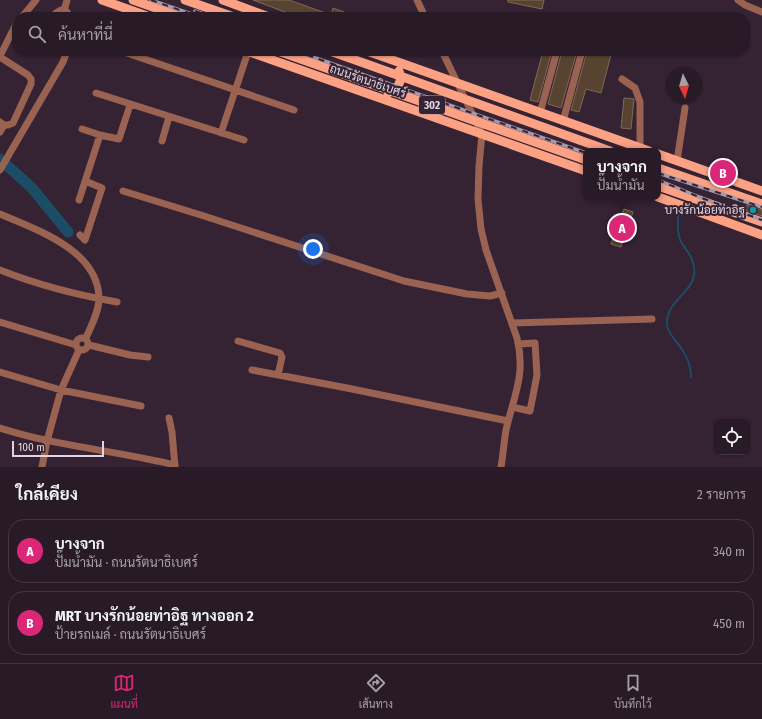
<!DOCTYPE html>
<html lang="th">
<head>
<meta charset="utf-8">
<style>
	:root { --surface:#281a26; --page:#342732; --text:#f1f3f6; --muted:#a5a1a7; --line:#443843; --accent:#db2777 }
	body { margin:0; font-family:"Fira Sans Condensed",Sarabun,sans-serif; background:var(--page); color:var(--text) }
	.controls { position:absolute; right:12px; bottom:12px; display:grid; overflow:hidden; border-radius:8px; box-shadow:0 1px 3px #0004 }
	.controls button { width:36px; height:36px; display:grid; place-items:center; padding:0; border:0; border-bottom:1px solid var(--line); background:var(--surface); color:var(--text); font:20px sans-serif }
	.compass { position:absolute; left:666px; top:68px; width:36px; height:36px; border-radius:50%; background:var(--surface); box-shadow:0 1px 3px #0004; rotate:175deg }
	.scale { position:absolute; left:12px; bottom:10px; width:92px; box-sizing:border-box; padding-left:4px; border:2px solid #e1d4e0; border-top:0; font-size:11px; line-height:14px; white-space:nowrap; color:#e1d4e0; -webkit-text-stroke:3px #352233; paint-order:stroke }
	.you { position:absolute; left:313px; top:249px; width:14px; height:14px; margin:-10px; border:3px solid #fff; border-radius:50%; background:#1a73e8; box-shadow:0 0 0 6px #1a73e833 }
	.badge { display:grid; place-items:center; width:26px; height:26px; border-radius:50%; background:var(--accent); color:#fff; font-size:13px; font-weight:700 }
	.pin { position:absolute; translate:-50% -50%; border:2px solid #fff; box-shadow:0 1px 4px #0006 }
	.popup { position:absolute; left:583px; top:148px; width:78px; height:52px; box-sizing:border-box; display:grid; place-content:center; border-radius:8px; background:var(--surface); filter:drop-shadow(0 1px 3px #0005); font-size:13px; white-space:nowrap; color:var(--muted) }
	.popup b { font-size:15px; color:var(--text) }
	.popup::after { content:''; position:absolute; left:50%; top:100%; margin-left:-8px; border:8px solid transparent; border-top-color:var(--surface) }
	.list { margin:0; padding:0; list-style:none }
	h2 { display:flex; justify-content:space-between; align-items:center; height:52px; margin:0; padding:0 16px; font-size:17px }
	h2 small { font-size:13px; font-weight:400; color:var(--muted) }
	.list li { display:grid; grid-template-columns:26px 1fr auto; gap:12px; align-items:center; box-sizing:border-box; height:64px; margin:0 8px 8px; padding:0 8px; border:1px solid var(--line); border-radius:16px }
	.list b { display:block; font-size:15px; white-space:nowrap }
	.list p { margin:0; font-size:13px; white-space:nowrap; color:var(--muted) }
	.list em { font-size:13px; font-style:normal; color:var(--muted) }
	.icon { flex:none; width:22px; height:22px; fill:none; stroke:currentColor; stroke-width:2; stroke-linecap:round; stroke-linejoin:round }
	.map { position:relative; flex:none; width:762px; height:467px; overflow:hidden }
	.search { position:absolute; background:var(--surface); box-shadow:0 1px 3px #0004; left:12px; right:12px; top:12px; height:44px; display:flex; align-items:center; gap:10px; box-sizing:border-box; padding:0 14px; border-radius:16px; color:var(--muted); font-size:15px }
	.sheet { height:196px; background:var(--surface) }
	nav { display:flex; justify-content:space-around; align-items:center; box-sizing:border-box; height:56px; border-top:1px solid var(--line); background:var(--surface); font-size:11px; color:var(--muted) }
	nav a { display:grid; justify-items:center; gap:2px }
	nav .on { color:var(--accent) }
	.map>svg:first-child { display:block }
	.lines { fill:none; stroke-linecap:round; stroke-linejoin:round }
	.stream { stroke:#1c4d66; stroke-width:2 }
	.river { stroke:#1c4d66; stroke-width:11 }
	.building { fill:#584330; stroke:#806956 }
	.minor { stroke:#9a6251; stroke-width:7 }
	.major { stroke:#fda185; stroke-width:9 }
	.rail-casing { stroke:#a798a6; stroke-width:3.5 }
	.rail { stroke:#352233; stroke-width:2; stroke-dasharray:6; stroke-linecap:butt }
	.culture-dot { fill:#0f9aa8; stroke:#352233; stroke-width:1.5 }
	.labels { text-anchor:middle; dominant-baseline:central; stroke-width:4; stroke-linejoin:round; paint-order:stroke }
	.shield { fill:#352233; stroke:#ad9fac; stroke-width:1 }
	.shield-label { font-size:11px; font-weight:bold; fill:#e1d4e0 }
	.street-label { font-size:12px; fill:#e1d4e0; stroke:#352233 }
	.poi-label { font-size:12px; fill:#e1d4e0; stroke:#352233; text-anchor:end }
</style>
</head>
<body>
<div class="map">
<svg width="762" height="467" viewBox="0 0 762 467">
	<rect width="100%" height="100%" fill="#352233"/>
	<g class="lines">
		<path class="stream" d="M680,209c-3,8 -3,25 1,33 7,11 15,18 13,33 -2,18 -29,27 -27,50 1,9 10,16 14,23 6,8 10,19 10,29"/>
		<path class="river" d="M0,159l32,29 36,44"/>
	</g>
	<path class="building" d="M253,0h36l42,15 2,-7 22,8 -57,1z
		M508,0h36l-2,9 -34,-7z
		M543,51h9l-14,51 -8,-2z
		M562,51h15l-16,57 -13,-4z
		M587,51h25l-11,42 -15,-4 -7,23 -8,-2z
		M624,98l10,1 -3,30 -10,-1z
		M746,205l16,5v6l-17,-6z
		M624,209l9,3 -12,35 -10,-3z"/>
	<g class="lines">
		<path class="minor" d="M417,0l8,17
			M738,0l7,5 17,7
			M64,11l3,-11
			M22,17l14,-17
			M54,17l2,-4 5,-3 6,2 3,5
			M121,51l173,59
			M442,51l40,83 -3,32 -1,33 3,30 5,21 31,88c9,37 -3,57 -11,92 -2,12 -3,25 -5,37
			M0,56l17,-34
			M0,57l28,18 3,4v5l-18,39 -5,2h-4
			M622,79l13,9 5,14v46
			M96,93l148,47
			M540,113l17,-62
			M563,121l19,-70
			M82,129l18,6 19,4 11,-34
			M0,132l4,-7 -4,-3
			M221,133l27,-81
			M162,141l7,-24
			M677,161l8,-53
			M0,170l63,-108 4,-11
			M123,191l81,25 200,65 63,13 23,2 12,-3
			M79,200l21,-65
			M0,214c37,16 98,36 99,84 0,14 -8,28 -13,40
			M80,235l5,5 17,-52 -17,-7
			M0,270c38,15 77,25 117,32
			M0,322l76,23
			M512,323l140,-4
			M76 344a6 6 0 1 1 12 0a6 6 0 1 1-12 0Z
			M238,341l42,12 2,4 -4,18
			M89,345l41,10 18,2
			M252,370l95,18 161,33
			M0,372l61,18 80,16
			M512,407l18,4 7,-36 -2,-32 -16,1
			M169,418l3,14 3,35
			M0,428c56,18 117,23 175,37
			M42,467l5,-26 14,-51 18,-40"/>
		<path class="major" d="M102,0l48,17
			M133,0l48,17
			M185,0l49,17
			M223,0l46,17
			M247,51l339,120
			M278,51l308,109
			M330,51l280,100
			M367,51l282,100
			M388,93c10,-5 15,-10 11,-22
			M658,154l104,37
			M658,168l104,36
			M658,186l104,36
			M658,197l104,38"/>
		<defs>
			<path id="rail" d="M151,0l49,17
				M195,11l18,6
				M296,51l290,102
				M658,173l104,34
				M658,180l41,17 63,23"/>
		</defs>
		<use href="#rail" class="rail-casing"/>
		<use href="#rail" class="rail"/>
	</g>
	<circle class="culture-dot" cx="753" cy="210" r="4"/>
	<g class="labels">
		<rect class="shield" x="419" y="96" width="26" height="18" rx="3"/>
		<g class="shield-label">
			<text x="432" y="105">302</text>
		</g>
		<g class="street-label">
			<text transform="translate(368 81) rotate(19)">ถนนรัตนาธิเบศร์</text>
		</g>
		<g class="poi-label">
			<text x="745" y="210">บางรักน้อยท่าอิฐ</text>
		</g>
	</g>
</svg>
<div class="controls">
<button><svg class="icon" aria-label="locate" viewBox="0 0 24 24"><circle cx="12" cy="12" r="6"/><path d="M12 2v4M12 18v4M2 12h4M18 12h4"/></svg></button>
</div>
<svg class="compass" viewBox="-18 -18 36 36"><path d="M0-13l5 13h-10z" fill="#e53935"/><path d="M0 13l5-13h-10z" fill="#a5a1a7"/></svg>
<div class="scale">100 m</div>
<div class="you"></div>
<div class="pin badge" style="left:622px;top:228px">A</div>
<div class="popup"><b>บางจาก</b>ปั๊มน้ำมัน</div>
<div class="pin badge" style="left:723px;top:173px">B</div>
<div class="search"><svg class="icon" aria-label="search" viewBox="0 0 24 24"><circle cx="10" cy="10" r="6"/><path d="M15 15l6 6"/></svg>ค้นหาที่นี่</div>
</div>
<section class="sheet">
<h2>ใกล้เคียง<small>2 รายการ</small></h2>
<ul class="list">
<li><span class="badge">A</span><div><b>บางจาก</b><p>ปั๊มน้ำมัน · ถนนรัตนาธิเบศร์</p></div><em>340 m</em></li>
<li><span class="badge">B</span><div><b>MRT บางรักน้อยท่าอิฐ ทางออก 2</b><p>ป้ายรถเมล์ · ถนนรัตนาธิเบศร์</p></div><em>450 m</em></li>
</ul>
</section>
<nav>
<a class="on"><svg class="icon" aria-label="map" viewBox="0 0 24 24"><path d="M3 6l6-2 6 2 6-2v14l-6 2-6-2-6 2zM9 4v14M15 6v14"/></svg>แผนที่</a>
<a><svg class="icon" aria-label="directions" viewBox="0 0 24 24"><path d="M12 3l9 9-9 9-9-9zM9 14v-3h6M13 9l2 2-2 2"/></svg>เส้นทาง</a>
<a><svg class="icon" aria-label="saved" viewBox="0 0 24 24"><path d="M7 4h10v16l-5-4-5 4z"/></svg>บันทึกไว้</a>
</nav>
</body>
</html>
